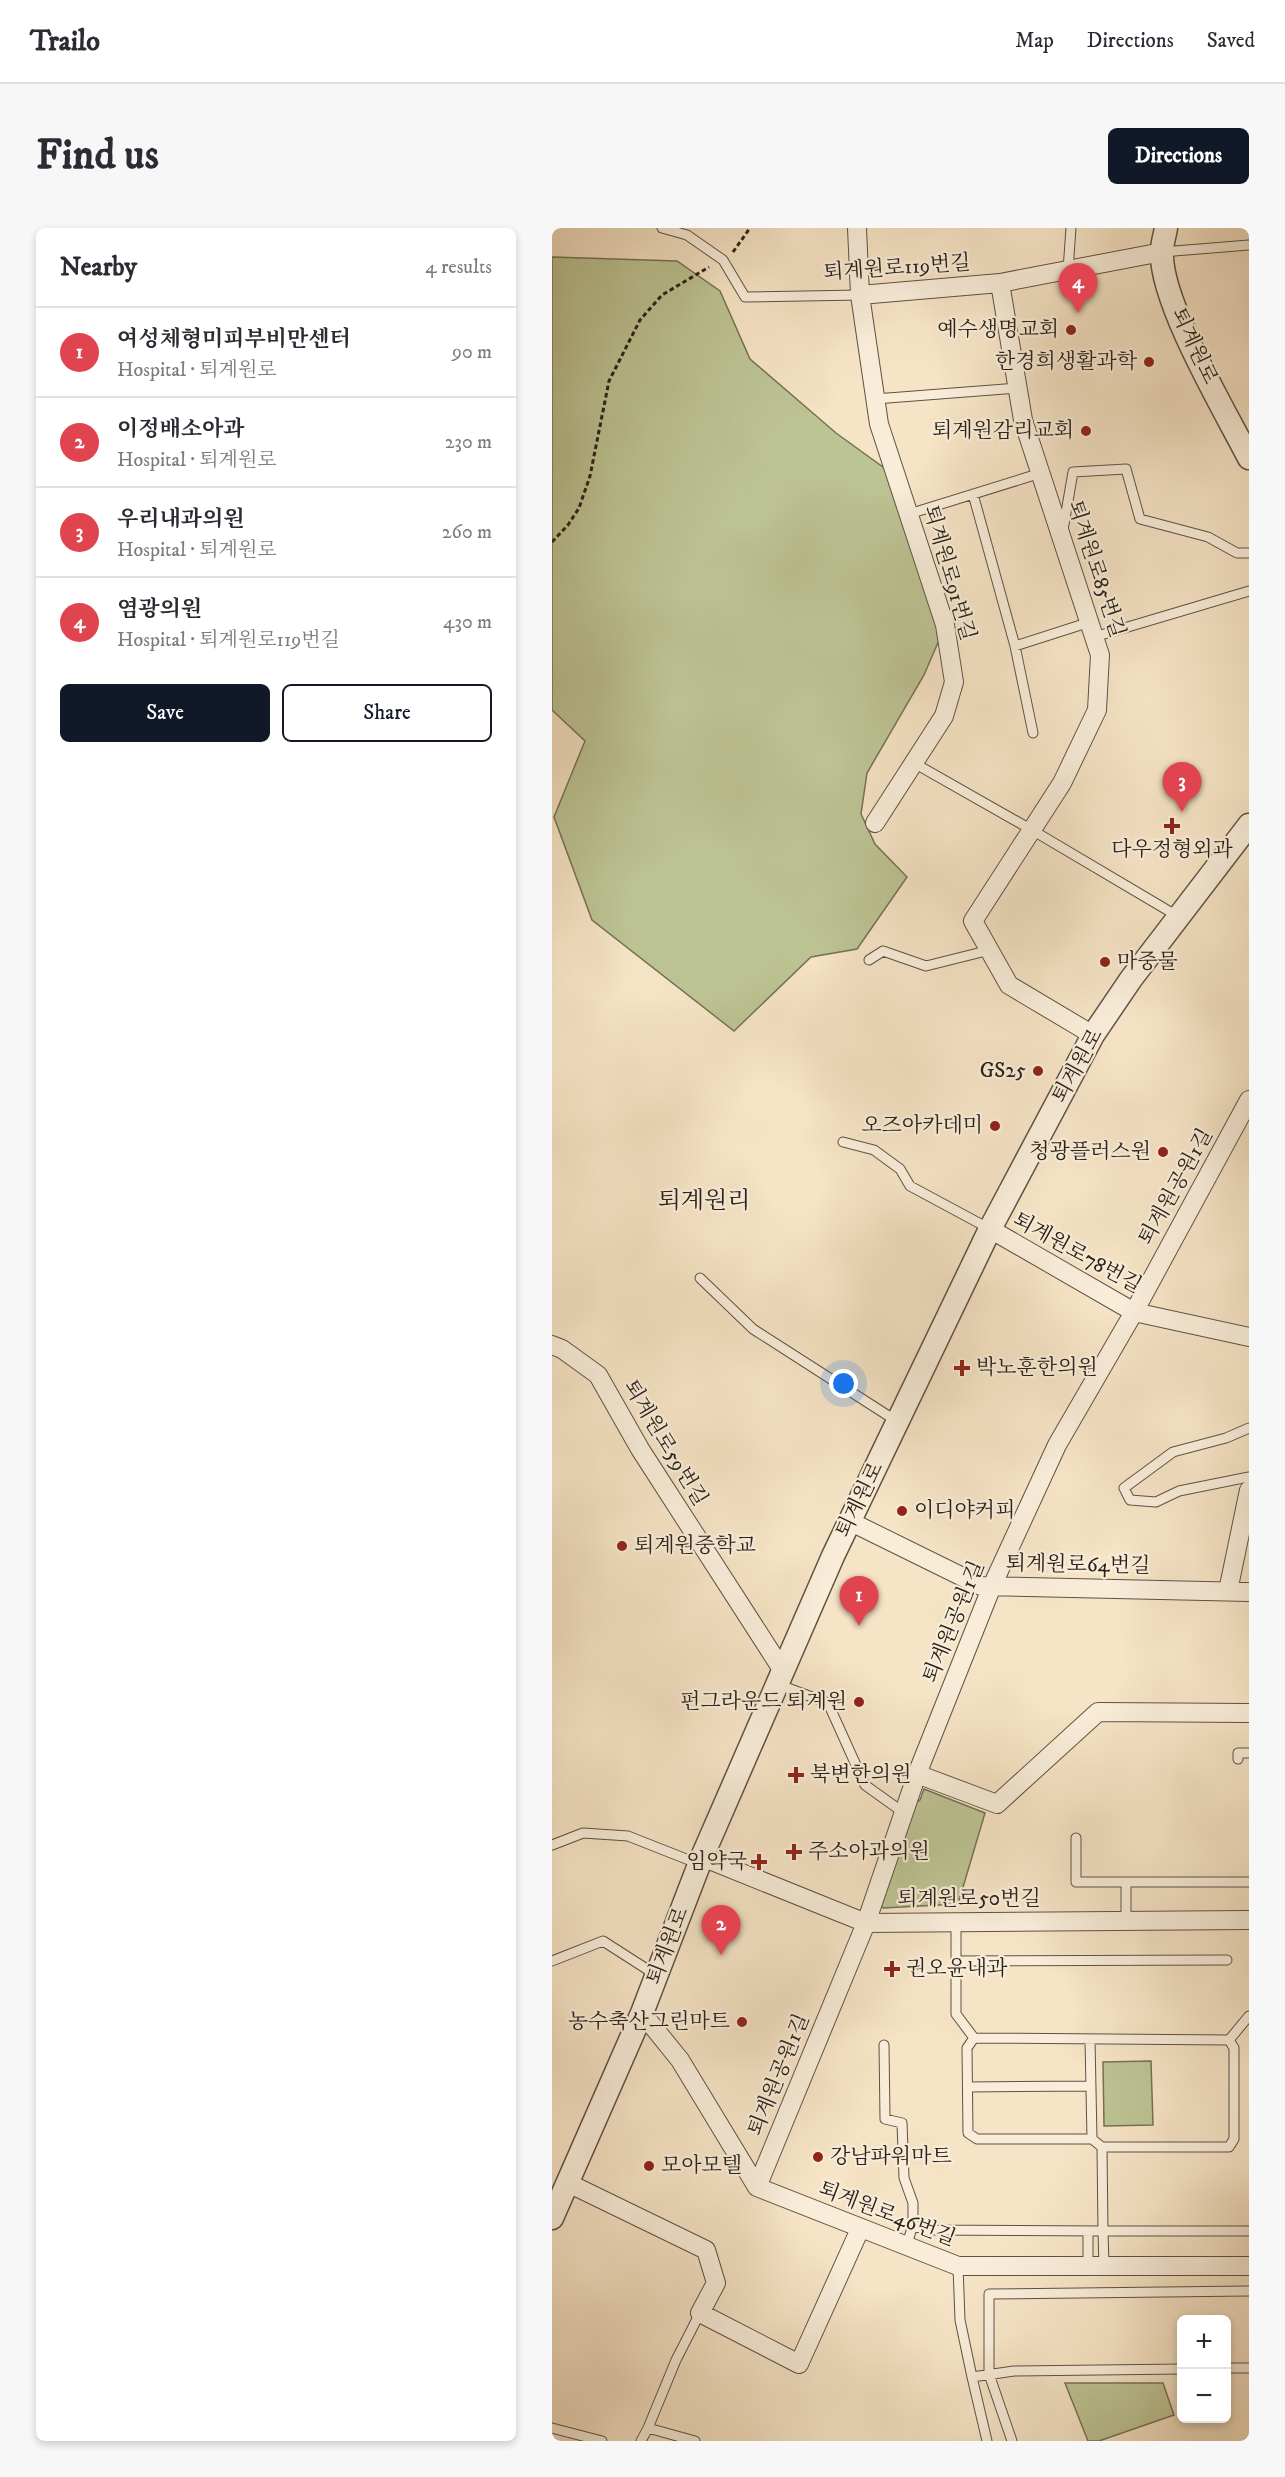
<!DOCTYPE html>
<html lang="en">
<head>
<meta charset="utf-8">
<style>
	:root { --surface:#fff; --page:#f7f7f7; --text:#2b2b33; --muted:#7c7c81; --line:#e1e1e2; --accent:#111827 }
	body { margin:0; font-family:"IM FELL DW Pica","Noto Serif KR",serif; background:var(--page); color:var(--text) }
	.controls { position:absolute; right:18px; bottom:18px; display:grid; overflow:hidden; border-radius:9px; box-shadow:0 3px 9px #0003 }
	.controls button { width:54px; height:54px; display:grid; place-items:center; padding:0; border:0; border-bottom:2px solid var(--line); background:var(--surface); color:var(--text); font:30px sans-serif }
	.you { position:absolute; left:292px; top:1156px; width:21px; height:21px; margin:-15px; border:4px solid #fff; border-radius:50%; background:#1a73e8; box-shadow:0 0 0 9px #1a73e833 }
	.badge { display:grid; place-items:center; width:39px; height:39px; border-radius:50%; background:var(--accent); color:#fff; font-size:20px; font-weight:700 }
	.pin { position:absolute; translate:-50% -50px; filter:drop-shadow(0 2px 3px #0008) }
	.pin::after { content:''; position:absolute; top:32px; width:21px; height:18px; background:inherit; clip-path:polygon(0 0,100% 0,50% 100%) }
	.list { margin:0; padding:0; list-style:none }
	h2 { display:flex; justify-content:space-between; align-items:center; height:78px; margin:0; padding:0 24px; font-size:26px }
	h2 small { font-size:20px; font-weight:400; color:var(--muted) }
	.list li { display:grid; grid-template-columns:39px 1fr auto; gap:18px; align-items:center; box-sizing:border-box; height:90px; padding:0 24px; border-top:2px solid var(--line) }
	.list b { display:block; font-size:22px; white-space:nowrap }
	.list p { margin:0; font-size:20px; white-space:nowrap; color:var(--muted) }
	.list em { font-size:20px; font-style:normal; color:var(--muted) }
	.actions { display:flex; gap:12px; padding:18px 24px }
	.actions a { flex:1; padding:14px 0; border:2px solid var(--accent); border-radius:9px; text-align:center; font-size:21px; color:var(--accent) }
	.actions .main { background:var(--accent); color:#fff }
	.map { position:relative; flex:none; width:697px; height:2213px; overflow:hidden; border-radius:9px }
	header { display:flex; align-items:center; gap:36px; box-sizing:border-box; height:84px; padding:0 30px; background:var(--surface); border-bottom:2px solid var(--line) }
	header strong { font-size:28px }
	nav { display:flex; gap:33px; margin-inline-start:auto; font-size:21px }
	.intro { display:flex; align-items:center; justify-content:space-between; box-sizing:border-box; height:144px; padding:0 36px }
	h1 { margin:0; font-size:42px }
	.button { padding:15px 27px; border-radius:9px; background:var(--accent); color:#fff; font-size:21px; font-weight:700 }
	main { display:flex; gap:36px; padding:0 36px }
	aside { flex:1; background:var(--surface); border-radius:9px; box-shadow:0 3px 9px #0003 }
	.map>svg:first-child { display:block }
	.green { fill:#bdc494; stroke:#747256; stroke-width:1.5 }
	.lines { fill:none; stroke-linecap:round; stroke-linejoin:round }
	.service-casing { stroke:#5d5244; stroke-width:11 }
	.minor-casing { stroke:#5d5244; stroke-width:20 }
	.tertiary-casing { stroke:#5d5244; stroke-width:25 }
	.path { stroke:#2a2119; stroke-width:3; stroke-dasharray:4.5 3; stroke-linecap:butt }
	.service { stroke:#f9edda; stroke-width:9 }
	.minor { stroke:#f9edda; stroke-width:18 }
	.tertiary { stroke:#f9edda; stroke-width:22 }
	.poi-dot { fill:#8f2418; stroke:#f9edda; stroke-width:2 }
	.labels { text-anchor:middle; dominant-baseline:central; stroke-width:4.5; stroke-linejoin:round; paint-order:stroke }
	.street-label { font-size:21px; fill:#2a2119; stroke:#f9edda }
	.poi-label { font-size:21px; fill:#2a2119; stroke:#f9edda; text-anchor:end }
	.quarter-label { font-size:24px; fill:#2a2119; stroke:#f9edda }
</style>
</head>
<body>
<header>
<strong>Trailo</strong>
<nav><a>Map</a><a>Directions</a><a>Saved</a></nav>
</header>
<div class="intro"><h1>Find us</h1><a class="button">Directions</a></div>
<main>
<aside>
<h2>Nearby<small>4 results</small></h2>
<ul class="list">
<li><span class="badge" style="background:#e0444e">1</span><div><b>여성체형미피부비만센터</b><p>Hospital · 퇴계원로</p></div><em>90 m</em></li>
<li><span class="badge" style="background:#e0444e">2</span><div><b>이정배소아과</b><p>Hospital · 퇴계원로</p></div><em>230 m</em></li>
<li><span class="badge" style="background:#e0444e">3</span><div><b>우리내과의원</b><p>Hospital · 퇴계원로</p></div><em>260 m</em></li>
<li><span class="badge" style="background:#e0444e">4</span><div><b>염광의원</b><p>Hospital · 퇴계원로119번길</p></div><em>430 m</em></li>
</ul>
<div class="actions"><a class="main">Save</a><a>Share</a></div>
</aside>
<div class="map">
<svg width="697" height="2213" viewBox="0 0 697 2213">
	<rect width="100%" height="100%" fill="#f6e4c6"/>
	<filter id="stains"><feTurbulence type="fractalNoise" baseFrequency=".00333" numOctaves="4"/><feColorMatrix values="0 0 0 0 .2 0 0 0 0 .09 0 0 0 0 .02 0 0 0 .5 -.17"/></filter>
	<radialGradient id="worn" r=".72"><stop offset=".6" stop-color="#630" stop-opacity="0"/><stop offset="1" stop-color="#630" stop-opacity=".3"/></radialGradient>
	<path class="green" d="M0,29l125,4 43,30 30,68 86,74 51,37 40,120 13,48 -16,37 -57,98 -6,41 14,30 32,33 -50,72 -46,8 -77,74 -142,-111 -38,-103 31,-76 -33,-31z
		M372,1561l61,24 -27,91 -75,4 -5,-5 33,-98 9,-5z
		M599,1833l2,64 -49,1 -1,-64z
		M513,2155h98l11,32 -75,26h-11z"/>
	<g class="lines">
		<defs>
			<path id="service" d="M110,0l25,7 36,25 22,37 115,-2
				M610,24l87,-7
				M516,42l3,-42
				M323,171l143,-11
				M421,266l42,152 18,87
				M357,286l132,-41
				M511,302l10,-58 53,-3 14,50 68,18 29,16h12
				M542,409l155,-46
				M463,418l75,-24
				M362,535l118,67 147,87
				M317,732l14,-9 43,15 64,-16
				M291,914l31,8 26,19 10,17 80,43
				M148,1050l53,51 145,93
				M697,1200l-23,10 -53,14 -49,36 6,12 26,2 23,-11 70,-14
				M225,1456l51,19 37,82 39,28
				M686,1531v-6h11
				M524,1610v44h173
				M0,1617l31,-12 45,3 71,28
				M574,1654v39
				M404,1694v92l18,24
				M0,1733l51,-20 53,34
				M404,1733l271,-1
				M677,1812l20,-24
				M332,1817l1,74 17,4 2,55 9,25v22l-7,22
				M416,1859l123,-1
				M540,1911h-115l-9,-6 -1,-85 7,-10 255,2 5,8v91l-5,8h-127
				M361,1997l12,5 178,1 -1,-84 -10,-8 -2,-100
				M536,2003v35
				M406,2038l2,54 12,57 42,-6 168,-2
				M552,2038l-1,-35h146
				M674,2140h23
				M420,2149l15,64
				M0,2200l50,13
				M96,2200l47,13
				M89,2213l7,-13 28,-68 24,-47
				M460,2213l-23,-67v-80l260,-3"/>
			<path id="minor" d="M305,0l3,67 19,129 66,201 9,57 -10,34 -69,107
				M448,55l23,137 77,235 -3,55 -35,73 -89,138 36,64 84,50
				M308,67l140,-12 162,-31
				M438,1001l144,83 115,25
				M0,1117l10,4 36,26 42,74 143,222
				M297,1293l132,65 268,6
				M676,1363l21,-101
				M365,1546l80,30 101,-92 151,1
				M150,1629l164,66 383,-3
				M90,1785l38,47 77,127 201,79h291
				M16,1955l138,67 10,33 -16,30 99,51 61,-135
				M205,1959l109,-264 51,-149 75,-188 65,-141 77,-133 115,-212"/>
			<path id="tertiary" d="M614,0c-1,7 -4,15 -4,23 -3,49 63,160 87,207
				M0,1990l90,-205 60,-156 131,-301 157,-327 103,-194 38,-56 118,-154"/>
		</defs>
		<use href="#service" class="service-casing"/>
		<use href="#minor" class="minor-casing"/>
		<use href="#tertiary" class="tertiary-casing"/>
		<path class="path" d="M181,24l17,-24
			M0,314l16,-17 11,-17 11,-32 19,-95 31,-61 22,-25 47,-28"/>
		<use href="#service" class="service"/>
		<use href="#minor" class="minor"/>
		<use href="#tertiary" class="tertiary"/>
	</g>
	<g class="poi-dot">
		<circle cx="519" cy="102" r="6"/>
		<circle cx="597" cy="134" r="6"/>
		<circle cx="534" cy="203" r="6"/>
		<path d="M617 589h6v6h6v6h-6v6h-6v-6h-6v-6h6z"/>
		<circle cx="553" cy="734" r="6"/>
		<circle cx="486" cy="843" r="6"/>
		<circle cx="443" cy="898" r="6"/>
		<circle cx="611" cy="924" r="6"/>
		<path d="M407 1131h6v6h6v6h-6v6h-6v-6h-6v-6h6z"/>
		<circle cx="350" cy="1283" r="6"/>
		<circle cx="70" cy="1318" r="6"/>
		<circle cx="307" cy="1474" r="6"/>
		<path d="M241 1538h6v6h6v6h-6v6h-6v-6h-6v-6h6z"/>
		<path d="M239 1615h6v6h6v6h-6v6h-6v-6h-6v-6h6z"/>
		<path d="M204 1625h6v6h6v6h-6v6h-6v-6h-6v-6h6z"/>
		<path d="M337 1732h6v6h6v6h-6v6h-6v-6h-6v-6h6z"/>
		<circle cx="190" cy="1794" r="6"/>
		<circle cx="266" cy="1929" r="6"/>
		<circle cx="97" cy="1938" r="6"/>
	</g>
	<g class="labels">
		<g class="street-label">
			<text transform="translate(345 40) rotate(-4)">퇴계원로119번길</text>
			<text transform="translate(642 118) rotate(65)">퇴계원로</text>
			<text transform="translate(544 341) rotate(72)">퇴계원로85번길</text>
			<text transform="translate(397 345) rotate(74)">퇴계원로91번길</text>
			<text transform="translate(526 838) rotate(-61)">퇴계원로</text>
			<text transform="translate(624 959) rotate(-61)">퇴계원공원1길</text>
			<text transform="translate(525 1025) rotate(29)">퇴계원로78번길</text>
			<text transform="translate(113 1215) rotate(59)">퇴계원로59번길</text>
			<text transform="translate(308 1272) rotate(-64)">퇴계원로</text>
			<text transform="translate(526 1337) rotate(1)">퇴계원로64번길</text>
			<text transform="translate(402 1394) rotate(-68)">퇴계원공원1길</text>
			<text x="417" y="1671">퇴계원로50번길</text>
			<text transform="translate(116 1718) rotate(-69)">퇴계원로</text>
			<text transform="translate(227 1847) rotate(-68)">퇴계원공원1길</text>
			<text transform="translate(335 1986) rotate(21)">퇴계원로46번길</text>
		</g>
		<g class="poi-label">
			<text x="507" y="102">예수생명교회</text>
			<text x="585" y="134">한경희생활과학</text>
			<text x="522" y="203">퇴계원감리교회</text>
			<text x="620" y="622" text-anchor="middle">다우정형외과</text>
			<text x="565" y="734" text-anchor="start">마중물</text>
			<text x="474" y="843">GS25</text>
			<text x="431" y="898">오즈아카데미</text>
			<text x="599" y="924">청광플러스원</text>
			<text x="424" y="1140" text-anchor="start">박노훈한의원</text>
			<text x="362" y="1283" text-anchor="start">이디야커피</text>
			<text x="82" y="1318" text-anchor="start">퇴계원중학교</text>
			<text x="295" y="1474">펀그라운드 퇴계원</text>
			<text x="258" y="1547" text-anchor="start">북변한의원</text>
			<text x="256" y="1624" text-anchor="start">주소아과의원</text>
			<text x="195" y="1634">임약국</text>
			<text x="354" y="1741" text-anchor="start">권오윤내과</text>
			<text x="178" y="1794">농수축산그린마트</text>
			<text x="278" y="1929" text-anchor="start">강남파워마트</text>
			<text x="109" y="1938" text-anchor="start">모아모텔</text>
		</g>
		<g class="quarter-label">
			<text x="152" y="973">퇴계원리</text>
		</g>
	</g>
	<rect width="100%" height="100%" filter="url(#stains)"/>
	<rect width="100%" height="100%" fill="url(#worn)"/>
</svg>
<div class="controls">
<button>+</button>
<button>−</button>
</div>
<div class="you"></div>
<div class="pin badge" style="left:307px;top:1398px;background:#e0444e">1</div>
<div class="pin badge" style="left:169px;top:1727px;background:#e0444e">2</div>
<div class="pin badge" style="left:630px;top:584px;background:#e0444e">3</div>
<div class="pin badge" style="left:526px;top:85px;background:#e0444e">4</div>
</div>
</main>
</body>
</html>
